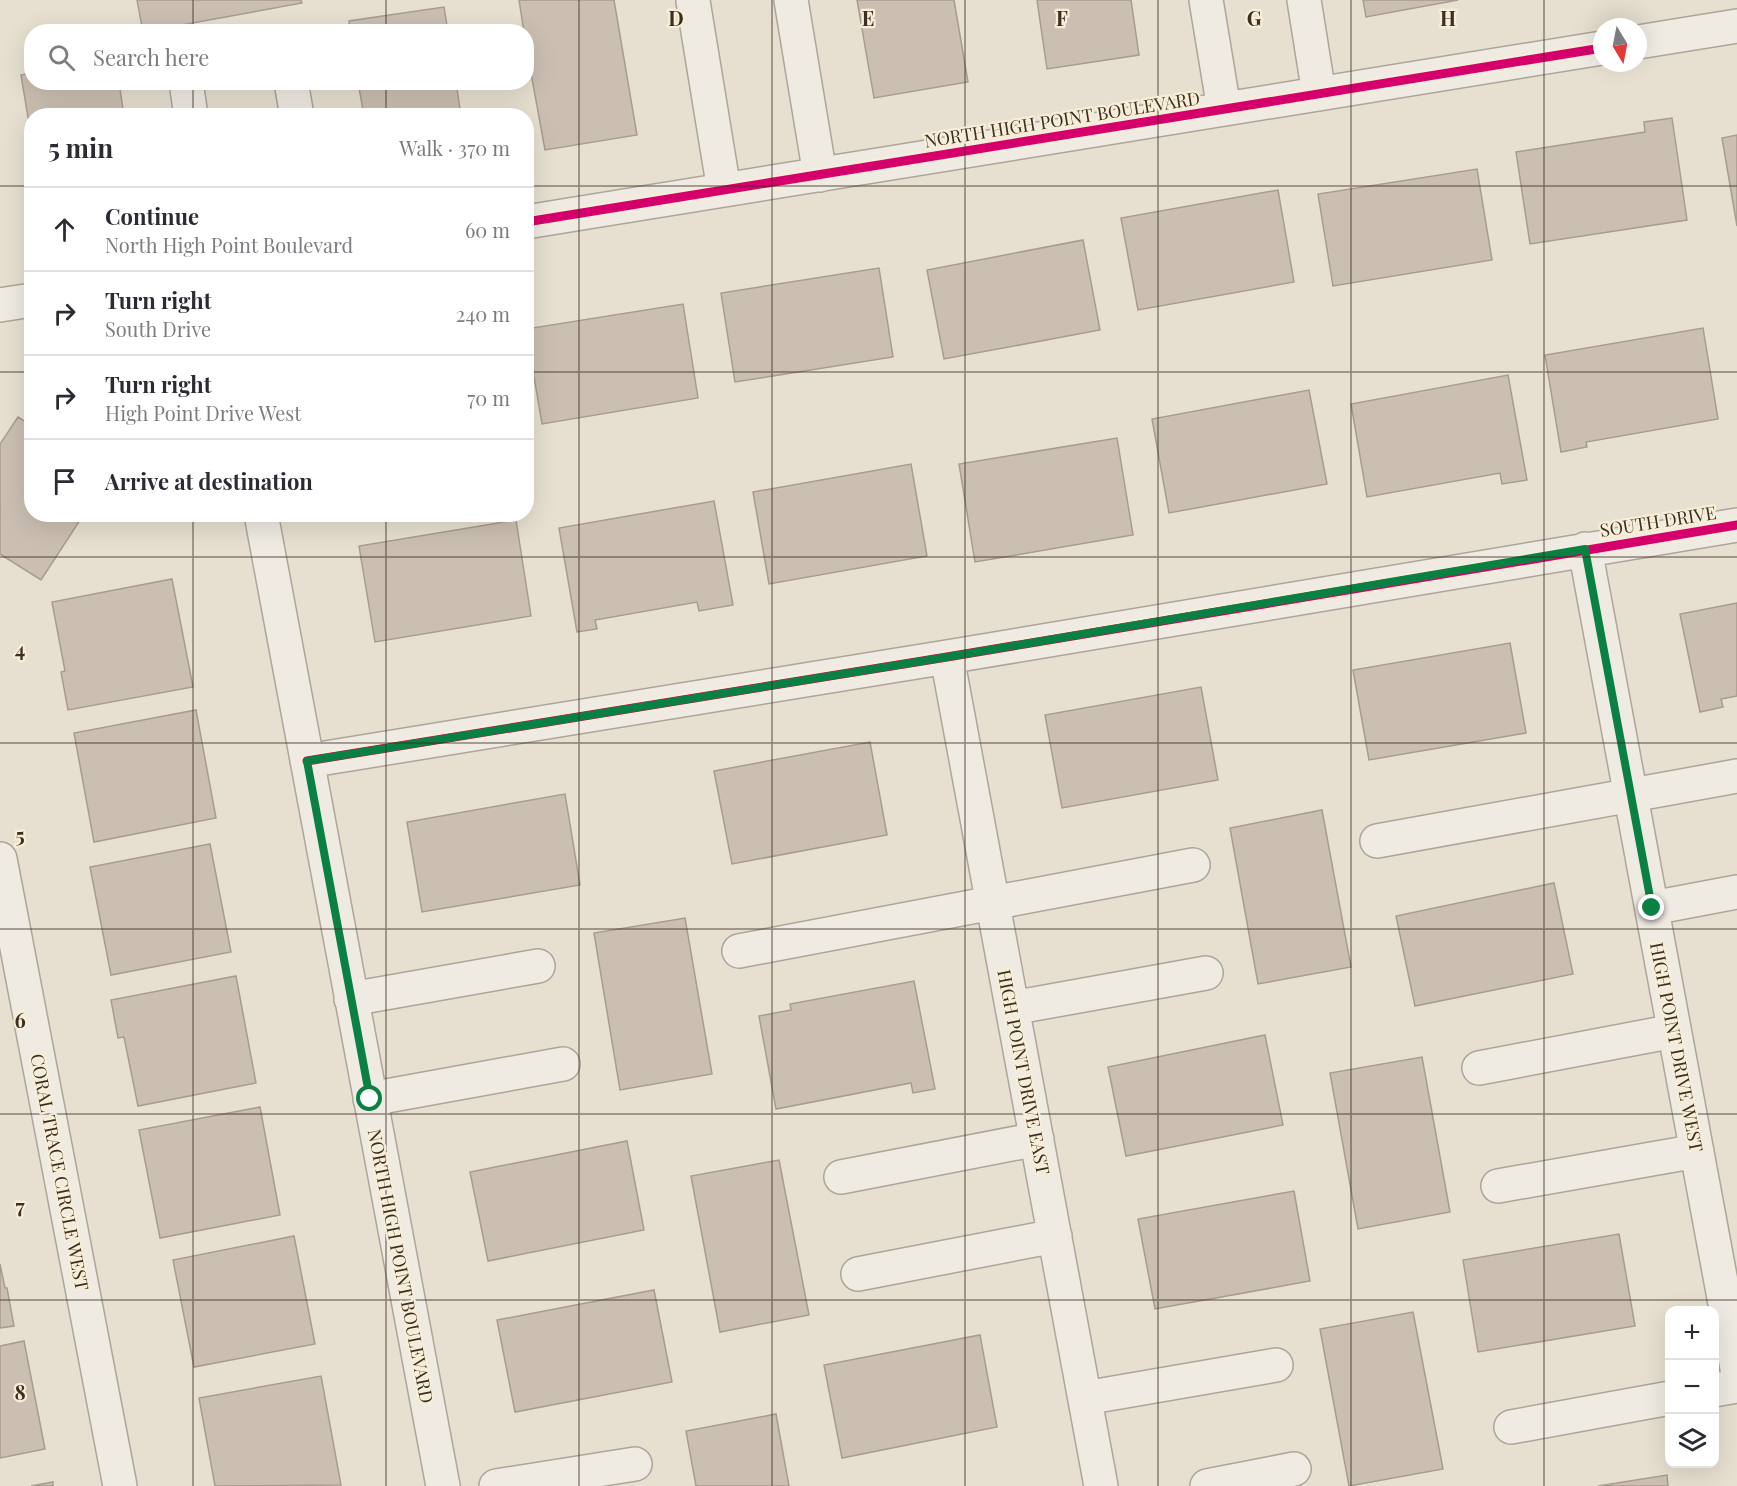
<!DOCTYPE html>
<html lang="en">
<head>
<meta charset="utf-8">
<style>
	:root { --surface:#fff; --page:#f2f2f3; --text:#2b2b33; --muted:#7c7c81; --line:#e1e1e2 }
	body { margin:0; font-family:"Playfair Display",serif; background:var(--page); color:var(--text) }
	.controls { position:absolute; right:18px; bottom:18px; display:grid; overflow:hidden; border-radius:12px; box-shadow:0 6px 24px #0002 }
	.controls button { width:54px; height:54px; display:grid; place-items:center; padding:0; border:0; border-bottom:2px solid var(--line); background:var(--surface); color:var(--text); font:30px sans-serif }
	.compass { position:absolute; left:1593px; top:18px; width:54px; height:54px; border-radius:50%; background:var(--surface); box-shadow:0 6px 24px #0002; rotate:170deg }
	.stop { position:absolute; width:18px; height:18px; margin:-14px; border:4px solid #0b8043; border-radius:50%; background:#fff }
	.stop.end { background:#0b8043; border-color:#fff; box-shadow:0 2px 6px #0008 }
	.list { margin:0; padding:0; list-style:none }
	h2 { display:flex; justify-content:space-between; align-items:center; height:78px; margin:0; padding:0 24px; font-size:26px }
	h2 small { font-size:20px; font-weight:400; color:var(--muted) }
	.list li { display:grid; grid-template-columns:39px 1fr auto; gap:18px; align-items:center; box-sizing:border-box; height:84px; padding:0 24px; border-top:2px solid var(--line) }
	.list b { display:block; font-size:22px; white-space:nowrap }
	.list p { margin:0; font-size:20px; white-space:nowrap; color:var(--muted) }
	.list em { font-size:20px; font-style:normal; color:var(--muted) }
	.icon { flex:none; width:33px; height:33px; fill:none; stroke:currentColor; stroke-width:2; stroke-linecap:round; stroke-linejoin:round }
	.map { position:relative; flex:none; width:1737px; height:1486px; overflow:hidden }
	.search { position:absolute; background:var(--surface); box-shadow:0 6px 24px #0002; left:24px; top:24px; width:510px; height:66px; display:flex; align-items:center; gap:15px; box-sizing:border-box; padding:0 21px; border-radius:24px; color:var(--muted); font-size:22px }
	.panel { position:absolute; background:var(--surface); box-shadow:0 6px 24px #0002; left:24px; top:108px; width:510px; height:414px; border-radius:24px }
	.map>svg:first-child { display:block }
	.building { fill:#cbbfb2; stroke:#a89c90; stroke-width:1.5 }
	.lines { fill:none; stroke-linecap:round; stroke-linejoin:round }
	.minor-casing { stroke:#ada599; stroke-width:36 }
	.minor { stroke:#efebe3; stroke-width:33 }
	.cycleway-casing { stroke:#f7eed8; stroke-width:13 }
	.cycleway { stroke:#d6006c; stroke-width:9 }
	.route { stroke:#0b8043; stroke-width:8 }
	.grid { fill:none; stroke:#3d2e20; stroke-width:1.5; stroke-opacity:0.55 }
	.labels { text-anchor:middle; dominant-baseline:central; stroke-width:4.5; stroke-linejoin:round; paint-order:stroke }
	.street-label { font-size:18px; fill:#3d2e20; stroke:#f7eed8 }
	.grid-label { font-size:20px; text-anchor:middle; font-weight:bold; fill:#3d2e20; stroke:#f7eed8; stroke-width:4.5; stroke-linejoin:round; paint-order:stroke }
</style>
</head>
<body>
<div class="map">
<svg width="1737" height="1486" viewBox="0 0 1737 1486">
	<rect width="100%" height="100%" fill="#e7e0d1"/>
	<path class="building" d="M137,0h164l1,3 -159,29z
		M519,0h95l23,135 -92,15 -19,-104v-14h-2z
		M857,0h97l14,82 -94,16z
		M1037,0h94l8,55 -92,14z
		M1363,0h95l-92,17z
		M444,7l4,25h-98l-1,-11z
		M32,73v9h87l5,34h-92v25l-11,-66z
		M358,82h98l5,34h-97z
		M1672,118l15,102 -157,24 -14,-92 129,-20 -1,-10z
		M1737,135v91l-15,-88z
		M1477,169l15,91 -159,26 -15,-92z
		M1278,190l16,92 -156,28 -17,-92z
		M1083,240l17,90 -156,29 -17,-89z
		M879,268l14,89 -158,25 -14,-89z
		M683,304l15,94 -156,26 -16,-95z
		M1703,328l15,91 -132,23 1,5 -26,5 -16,-97z
		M1508,375l19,105 -25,4 -2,-11 -133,24 -16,-93z
		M1309,390l18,94 -158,29 -17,-94z
		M18,417l14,9v88h52l-43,66 -41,-26v-110z
		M1117,438l16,97 -158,27 -16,-98z
		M911,464l16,92 -158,28 -16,-92z
		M714,501l19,104 -34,6 -2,-9 -102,18 2,9 -20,3 -18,-104z
		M516,520l15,96 -156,26 -16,-96z
		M172,579l21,108 -125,23 -7,-38 4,-1 -13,-69z
		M1737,603v93l-16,3 2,8 -23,5 -20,-98z
		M1510,643l16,90 -157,27 -16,-90z
		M1201,687l17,93 -156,28 -17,-93z
		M196,710l20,108 -122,24 -20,-109z
		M870,742l17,93 -155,29 -18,-93z
		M565,794l15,91 -158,27 -15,-90z
		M1322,810l29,157 -93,17 -28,-156z
		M210,844l21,108 -120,23 -21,-108z
		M1554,883l19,91 -158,32 -19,-90z
		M685,918l27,156 -92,16 -26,-157z
		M236,976l20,107 -118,23 -14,-69 -6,1 -7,-38z
		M914,981l21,108 -22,4 -2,-10 -135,26 -17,-93 32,-6 -1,-6z
		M1265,1035l18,90 -157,31 -18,-89z
		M1422,1057l28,155 -92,17 -28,-156z
		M260,1107l20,108 -120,23 -21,-108z
		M627,1141l17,89 -156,31 -18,-89z
		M779,1160l30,155 -89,17 -29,-156z
		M1294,1191l16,90 -155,28 -17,-90z
		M1619,1234l16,92 -157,26 -15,-92z
		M294,1236l21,108 -121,23 -21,-107z
		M0,1264l5,24h2l7,38 -14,2z
		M654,1290l18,92 -157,30 -18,-92z
		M1413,1312l30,157 -94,17 -29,-157z
		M980,1335l17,92 -155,31 -18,-93z
		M24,1341l21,108 -45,9v-112z
		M321,1376l20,109 -126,1 -16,-88z
		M776,1414l13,72h-93l-10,-55z
		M1667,1475l1,11h-70z
		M53,1482v4h-22z"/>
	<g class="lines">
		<defs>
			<path id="minor" d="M791,0l29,175
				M1206,0l18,109
				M1304,0l15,94
				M693,1l31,189
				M1638,42l99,-16
				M186,82l5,34
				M291,82l6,34
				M526,222l1076,-174
				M0,305l32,-5
				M261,514l182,972
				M1585,549l152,819
				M947,657l154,829
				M307,761l640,-104 790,-132
				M1377,841l360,-65
				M0,859l120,627
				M1652,908l85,-16
				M739,951l454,-86
				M351,999l187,-33
				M1012,1008l194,-35
				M1479,1068l195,-37
				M370,1099l193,-35
				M841,1177l196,-38
				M1498,1186l199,-35
				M858,1274l197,-38
				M1714,1390l23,-4
				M1085,1398l191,-33
				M1511,1427l159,-29
				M496,1486l139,-22
				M1207,1486l87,-17"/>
		</defs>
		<use href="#minor" class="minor-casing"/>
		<use href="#minor" class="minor"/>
		<defs>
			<path id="cycleway" d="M526,222l1076,-174
				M307,761l640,-104 790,-132"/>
		</defs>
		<use href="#cycleway" class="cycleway-casing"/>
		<use href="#cycleway" class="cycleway"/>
	</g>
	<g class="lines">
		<path class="route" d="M370,1099l-63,-338 640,-104 638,-108 67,359"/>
	</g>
	<path class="grid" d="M193,0v32M386,0v32M579,0v1486M772,0v1486M965,0v1486M1158,0v1486M1351,0v1486M1544,0v1486M193,82v34M386,82v34M0,186h32M526,186h1211M0,372h32M526,372h1211M193,514v972M386,514v972M0,557h1737M0,743h1737M0,929h1737M0,1114h1737M0,1300h1737"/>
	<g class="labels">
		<g class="street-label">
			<text transform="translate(1062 119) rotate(-9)">NORTH HIGH POINT BOULEVARD</text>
			<text transform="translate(1658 521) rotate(-9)">SOUTH DRIVE</text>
			<text transform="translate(1677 1047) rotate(79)">HIGH POINT DRIVE WEST</text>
			<text transform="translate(1024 1072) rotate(79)">HIGH POINT DRIVE EAST</text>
			<text transform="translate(60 1172) rotate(79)">CORAL TRACE CIRCLE WEST</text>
			<text transform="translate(401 1266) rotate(79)">NORTH HIGH POINT BOULEVARD</text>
		</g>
	</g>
	<g class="grid-label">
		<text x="676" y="26">D</text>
		<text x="868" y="26">E</text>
		<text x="1062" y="26">F</text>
		<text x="1254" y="26">G</text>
		<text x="1448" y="26">H</text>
		<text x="20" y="657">4</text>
		<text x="20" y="843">5</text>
		<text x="20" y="1028">6</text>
		<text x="20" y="1214">7</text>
		<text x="20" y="1400">8</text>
	</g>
</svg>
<div class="controls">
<button>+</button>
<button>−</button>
<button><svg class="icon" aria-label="layers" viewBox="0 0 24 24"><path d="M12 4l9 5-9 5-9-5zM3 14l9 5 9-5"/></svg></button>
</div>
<svg class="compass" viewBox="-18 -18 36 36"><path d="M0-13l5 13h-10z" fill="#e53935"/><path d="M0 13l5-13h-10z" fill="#7c7c81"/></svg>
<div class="stop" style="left:370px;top:1099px"></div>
<div class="stop end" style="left:1652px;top:908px"></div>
<div class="search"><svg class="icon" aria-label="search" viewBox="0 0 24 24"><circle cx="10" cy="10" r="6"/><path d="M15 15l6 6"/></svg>Search here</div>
<section class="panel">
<h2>5 min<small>Walk · 370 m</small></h2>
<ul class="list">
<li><svg class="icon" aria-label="ahead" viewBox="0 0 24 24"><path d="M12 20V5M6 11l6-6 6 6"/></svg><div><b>Continue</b><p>North High Point Boulevard</p></div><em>60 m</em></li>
<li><svg class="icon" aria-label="right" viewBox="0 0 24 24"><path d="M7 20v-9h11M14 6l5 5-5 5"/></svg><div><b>Turn right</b><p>South Drive</p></div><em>240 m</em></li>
<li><svg class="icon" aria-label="right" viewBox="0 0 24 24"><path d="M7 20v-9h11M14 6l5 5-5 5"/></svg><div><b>Turn right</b><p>High Point Drive West</p></div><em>70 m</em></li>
<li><svg class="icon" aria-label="arrive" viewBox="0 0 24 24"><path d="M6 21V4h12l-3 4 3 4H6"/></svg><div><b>Arrive at destination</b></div></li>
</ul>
</section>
</div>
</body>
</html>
